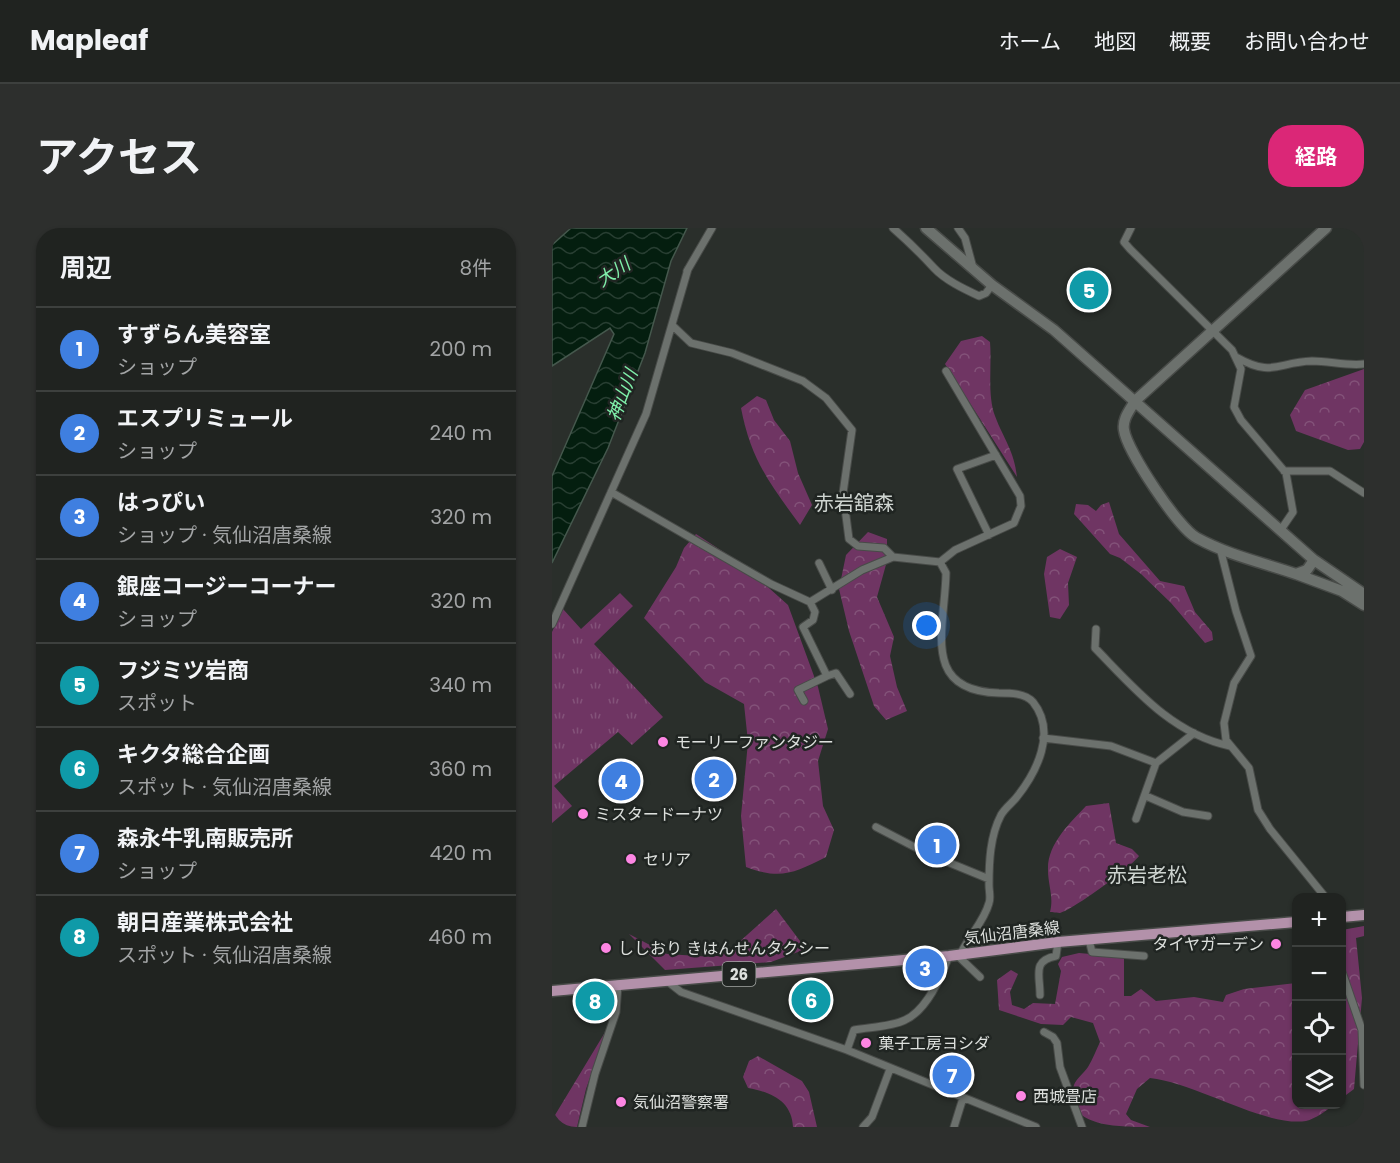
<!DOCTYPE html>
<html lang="ja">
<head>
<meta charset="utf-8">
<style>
	:root { --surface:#202320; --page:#2d2f2d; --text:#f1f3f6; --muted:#a2a4a5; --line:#3d403e; --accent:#db2777 }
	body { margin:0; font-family:Poppins,"Noto Sans JP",sans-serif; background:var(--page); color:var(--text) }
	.controls { position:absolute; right:18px; bottom:18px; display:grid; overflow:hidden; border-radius:12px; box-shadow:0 2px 4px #0004 }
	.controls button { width:54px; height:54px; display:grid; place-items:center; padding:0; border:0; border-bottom:2px solid var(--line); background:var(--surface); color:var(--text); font:30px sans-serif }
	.you { position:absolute; left:375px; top:398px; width:21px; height:21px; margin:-15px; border:4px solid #fff; border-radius:50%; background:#1a73e8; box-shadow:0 0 0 9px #1a73e833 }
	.badge { display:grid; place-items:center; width:39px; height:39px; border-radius:50%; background:var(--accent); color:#fff; font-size:20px; font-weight:700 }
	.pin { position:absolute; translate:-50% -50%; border:3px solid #fff; box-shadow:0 2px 6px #0006 }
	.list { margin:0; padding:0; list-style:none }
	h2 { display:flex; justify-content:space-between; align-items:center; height:78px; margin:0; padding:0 24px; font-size:26px }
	h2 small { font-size:20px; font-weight:400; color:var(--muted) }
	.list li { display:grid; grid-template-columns:39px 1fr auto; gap:18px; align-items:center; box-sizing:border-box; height:84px; padding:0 24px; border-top:2px solid var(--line) }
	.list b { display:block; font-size:22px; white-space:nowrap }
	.list p { margin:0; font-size:20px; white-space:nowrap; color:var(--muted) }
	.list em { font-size:20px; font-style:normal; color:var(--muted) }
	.icon { flex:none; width:33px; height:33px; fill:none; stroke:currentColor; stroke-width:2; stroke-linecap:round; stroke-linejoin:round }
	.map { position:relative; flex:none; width:812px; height:899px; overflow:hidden; border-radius:24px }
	header { display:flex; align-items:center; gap:36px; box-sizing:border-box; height:84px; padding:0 30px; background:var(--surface); border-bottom:2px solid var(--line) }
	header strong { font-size:28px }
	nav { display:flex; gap:33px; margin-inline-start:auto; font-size:21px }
	.intro { display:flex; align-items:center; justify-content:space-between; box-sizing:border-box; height:144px; padding:0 36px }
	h1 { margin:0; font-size:42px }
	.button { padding:15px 27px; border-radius:24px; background:var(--accent); color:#fff; font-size:21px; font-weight:700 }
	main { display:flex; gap:36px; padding:0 36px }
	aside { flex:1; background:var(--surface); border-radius:24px; box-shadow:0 2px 4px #0004 }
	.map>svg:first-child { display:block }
	.grass { fill:url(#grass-tufts) }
	.forest { fill:url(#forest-crowns) }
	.water { fill:url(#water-waves); stroke:#45584d; stroke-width:1.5 }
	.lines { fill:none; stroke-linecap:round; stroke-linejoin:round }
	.street-casing { stroke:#484b48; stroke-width:9 }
	.secondary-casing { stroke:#484b48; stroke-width:13 }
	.primary-casing { stroke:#484b48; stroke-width:13 }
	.street { stroke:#6c716d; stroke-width:7 }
	.secondary { stroke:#6c716d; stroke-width:10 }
	.primary { stroke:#b391aa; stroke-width:10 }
	.poi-dot { fill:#fd86e3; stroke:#202522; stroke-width:2 }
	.labels { text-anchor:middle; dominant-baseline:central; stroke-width:5; stroke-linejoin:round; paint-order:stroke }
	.shield { fill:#202522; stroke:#a4a8a5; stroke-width:1.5 }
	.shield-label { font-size:15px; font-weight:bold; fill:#dde0dd }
	.poi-label { font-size:16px; fill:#dde0dd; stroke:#202522; text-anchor:start }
	.street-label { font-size:16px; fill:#dde0dd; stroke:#202522 }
	.water-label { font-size:18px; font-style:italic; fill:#80f1ab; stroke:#202522 }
	.quarter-label { font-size:20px; fill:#ced4d0; stroke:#202522 }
</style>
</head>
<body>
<header>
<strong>Mapleaf</strong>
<nav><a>ホーム</a><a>地図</a><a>概要</a><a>お問い合わせ</a></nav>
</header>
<div class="intro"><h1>アクセス</h1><a class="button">経路</a></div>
<main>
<aside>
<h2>周辺<small>8件</small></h2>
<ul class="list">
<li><span class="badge" style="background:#3f7fe0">1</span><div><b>すずらん美容室</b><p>ショップ</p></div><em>200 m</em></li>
<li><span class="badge" style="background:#3f7fe0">2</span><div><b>エスプリミュール</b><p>ショップ</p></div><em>240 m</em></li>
<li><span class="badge" style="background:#3f7fe0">3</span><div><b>はっぴい</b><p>ショップ · 気仙沼唐桑線</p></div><em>320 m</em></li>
<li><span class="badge" style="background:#3f7fe0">4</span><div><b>銀座コージーコーナー</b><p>ショップ</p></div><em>320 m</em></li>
<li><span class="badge" style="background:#0f9aa8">5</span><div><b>フジミツ岩商</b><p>スポット</p></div><em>340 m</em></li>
<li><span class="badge" style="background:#0f9aa8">6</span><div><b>キクタ総合企画</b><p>スポット · 気仙沼唐桑線</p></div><em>360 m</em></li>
<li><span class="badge" style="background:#3f7fe0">7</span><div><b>森永牛乳南販売所</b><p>ショップ</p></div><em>420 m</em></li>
<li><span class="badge" style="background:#0f9aa8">8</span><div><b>朝日産業株式会社</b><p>スポット · 気仙沼唐桑線</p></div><em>460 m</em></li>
</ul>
</aside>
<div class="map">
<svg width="812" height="899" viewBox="0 0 812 899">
	<defs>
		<pattern id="grass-tufts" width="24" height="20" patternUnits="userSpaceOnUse" patternTransform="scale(1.5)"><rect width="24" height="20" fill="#6f3563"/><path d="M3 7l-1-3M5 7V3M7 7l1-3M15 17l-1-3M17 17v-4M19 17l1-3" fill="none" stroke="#835279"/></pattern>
		<pattern id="forest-crowns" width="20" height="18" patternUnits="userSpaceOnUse" patternTransform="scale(1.5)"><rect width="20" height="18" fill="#6f3563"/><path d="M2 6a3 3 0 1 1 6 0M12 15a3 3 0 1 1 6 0" fill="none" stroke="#835279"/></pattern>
		<pattern id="water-waves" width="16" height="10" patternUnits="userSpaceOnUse" patternTransform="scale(1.5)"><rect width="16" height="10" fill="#041e0f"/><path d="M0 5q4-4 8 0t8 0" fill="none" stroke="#283e32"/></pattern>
	</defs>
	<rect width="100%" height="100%" fill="#2a2f2b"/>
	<path class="grass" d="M68,365l13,13 -39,38 69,73 -31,28 -14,-13 -64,54 18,20 -20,17v-191l11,-23 18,20z"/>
	<path class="forest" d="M430,108l8,6c2,23 -3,53 5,74 9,24 19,34 22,61l-72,-113 16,-23z
		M812,141v73l-4,7 -12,1 -52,-19 -6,-16 15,-25z
		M205,168l9,4 8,20 16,21 8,32 14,32 -12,20c-30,-41 -49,-65 -59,-117z
		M557,274l10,32 41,47 24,5 11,26 17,20 1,8 -8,3 -34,-40 -30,-29 -21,-16 -10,-4 -36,-40 2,-10 12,1 8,6 5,-6z
		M316,304l19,7v22l-10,36 17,40 -4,19 7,31 10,24 -21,9 -12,-14 -25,-75 -10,-42 7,-34z
		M144,306l46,30 46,41 30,82 10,42 -10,32 5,45 11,24 -8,27c-32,16 -45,23 -80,10l-5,-51 7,-74 -4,-38 -39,-22 -61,-64 32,-51 8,-19z
		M508,321l17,8 -9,26 1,22 -9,14 -10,-2 -6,-43 3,-17z
		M557,575l7,40 16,6 7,7c-9,12 -65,53 -79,57 -1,0 -9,-1 -10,-1 4,-15 -2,-27 -2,-42 -1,-26 22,-47 38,-64z
		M224,681l30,40 -35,13 -106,8 -36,-36 38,20 46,3 15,-5z
		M812,698v10l-8,2 6,60 -8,91 -12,9v-168z
		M527,725l45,4v39h7l10,-7 15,12 38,-4 29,5 3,-7 18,-6 52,-6v121l38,1c-7,5 -19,14 -28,16 -42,6 -109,-38 -156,-43l-13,11 -11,25 5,6 19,7c-31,0 -89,0 -76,-42 2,-6 10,-12 14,-18 5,-8 8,-17 12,-25l-7,-19 -22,-6 -8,8 -22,-1 -42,-14 -2,-30 14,-10 7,4 -8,18 2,13 12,4 9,-6 22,1 6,-33 -3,-7 4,-7z
		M55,801l-21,60 -9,38h-25v-7z
		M206,828l44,25 7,11 8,35h-24c-1,-26 -22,-35 -45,-39l-5,-11 6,-16z"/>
	<path class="water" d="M19,0h116l-16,33 -26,92 -37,95 -56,115v-87l62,-142 -4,-6 -58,38v-121z"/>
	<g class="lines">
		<defs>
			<path id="street" d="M341,0c15,13 28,26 41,40 11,12 30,21 45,28l7,-3 6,-8
				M406,0l7,10 7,26
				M579,0l-7,14 6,7 102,101 9,19 -7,38 7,13 45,53 7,39 -13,19
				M135,43l25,-43
				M121,98l18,17 41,10 71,28 23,17 26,32 -9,63 6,46 9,7 26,2 9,9 47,5
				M684,129c37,21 41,5 76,4 18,0 34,5 52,3
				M394,143l74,125 1,10 -7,17 -59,27 -15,12 6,11c-1,55 -26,118 53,120 11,0 26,0 34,9 24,30 4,70 -17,96 -4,5 -11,10 -15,17 -11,21 -12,47 -12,70 0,6 2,13 0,18 -5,19 -21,34 -29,52
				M732,243h46l34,22
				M59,264l160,92 39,18
				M437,307l-32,-66 39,-14
				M668,320l16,63 15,45 -17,27 -10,40 2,17 23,28 9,42 12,19 56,69
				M267,335l13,27
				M0,396l94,-210 42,-145
				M544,401l-1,19c39,40 77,86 135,98
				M275,448l9,-3 14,21
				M252,473l-6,-11 29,-14 -24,-49 10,-7 2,-8 -5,-10 52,-32 31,-13
				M491,510l68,8 45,17
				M594,568l37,16 25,4
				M584,591l20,-56 38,-30
				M324,599l52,27 61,25
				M537,712l3,12 52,4
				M405,727l23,22
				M790,744l20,58 2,55
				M115,753l14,11 166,58 189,77
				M488,767c0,-21 -8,-34 16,-39l2,-14
				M492,804l9,5 4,6 3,24 22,60
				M295,822l7,-20c16,-3 37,-3 51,-10 22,-10 36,-43 44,-64
				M30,899l13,-53 21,-62 2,-28
				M311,899l9,-10 18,-48
				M402,899l9,-29"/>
			<path id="secondary" d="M374,0l66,57 62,45 260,230
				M774,0l-191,173c-5,9 -13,18 -11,29 3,21 55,99 73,108 31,17 67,25 99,36l11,-4 7,-10 50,34
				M744,346l46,17 22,14"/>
			<path id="primary" d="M790,689l22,-2
				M0,763l397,-35 109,-14 238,-20"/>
		</defs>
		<use href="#street" class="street-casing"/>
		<use href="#secondary" class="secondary-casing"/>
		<use href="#primary" class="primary-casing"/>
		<use href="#street" class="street"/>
		<use href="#secondary" class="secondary"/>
		<use href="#primary" class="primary"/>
	</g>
	<g class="poi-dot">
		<circle cx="111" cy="514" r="6"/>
		<circle cx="31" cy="586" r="6"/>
		<circle cx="79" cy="631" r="6"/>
		<circle cx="724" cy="716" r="6"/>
		<circle cx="54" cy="720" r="6"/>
		<circle cx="314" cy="815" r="6"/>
		<circle cx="469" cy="868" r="6"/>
		<circle cx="69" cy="874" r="6"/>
	</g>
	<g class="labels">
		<rect class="shield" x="170.5" y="734" width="33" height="24" rx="4.5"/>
		<g class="shield-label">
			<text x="187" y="746">26</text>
		</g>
		<g class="poi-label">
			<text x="123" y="514">モーリーファンタジー</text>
			<text x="43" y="586">ミスタードーナツ</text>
			<text x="91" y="631">セリア</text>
			<text x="712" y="716" text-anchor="end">タイヤガーデン</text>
			<text x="66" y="720">ししおり きはんせんタクシー</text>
			<text x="326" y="815">菓子工房ヨシダ</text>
			<text x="481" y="868">西城畳店</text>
			<text x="81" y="874">気仙沼警察署</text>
		</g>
		<g class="street-label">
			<text transform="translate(460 705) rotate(-7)">気仙沼唐桑線</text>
		</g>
		<g class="water-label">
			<text transform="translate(61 44) rotate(-34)">大川</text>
			<text transform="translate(70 167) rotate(-69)">神山川</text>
		</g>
		<g class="quarter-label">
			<text x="302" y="275">赤岩舘森</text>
			<text x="595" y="647">赤岩老松</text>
		</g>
	</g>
</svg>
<div class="controls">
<button>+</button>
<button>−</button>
<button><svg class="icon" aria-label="locate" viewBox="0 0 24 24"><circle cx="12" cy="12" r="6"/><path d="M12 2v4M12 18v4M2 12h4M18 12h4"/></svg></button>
<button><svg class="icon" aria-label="layers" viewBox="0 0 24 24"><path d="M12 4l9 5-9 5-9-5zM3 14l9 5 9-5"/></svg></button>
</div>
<div class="you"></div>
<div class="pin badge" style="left:385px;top:617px;background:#3f7fe0">1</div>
<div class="pin badge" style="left:162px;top:551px;background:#3f7fe0">2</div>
<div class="pin badge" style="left:373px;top:740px;background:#3f7fe0">3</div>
<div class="pin badge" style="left:69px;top:553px;background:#3f7fe0">4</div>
<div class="pin badge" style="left:537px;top:62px;background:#0f9aa8">5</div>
<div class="pin badge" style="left:259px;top:772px;background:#0f9aa8">6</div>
<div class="pin badge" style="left:400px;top:847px;background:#3f7fe0">7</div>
<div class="pin badge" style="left:43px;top:773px;background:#0f9aa8">8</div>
</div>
</main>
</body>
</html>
